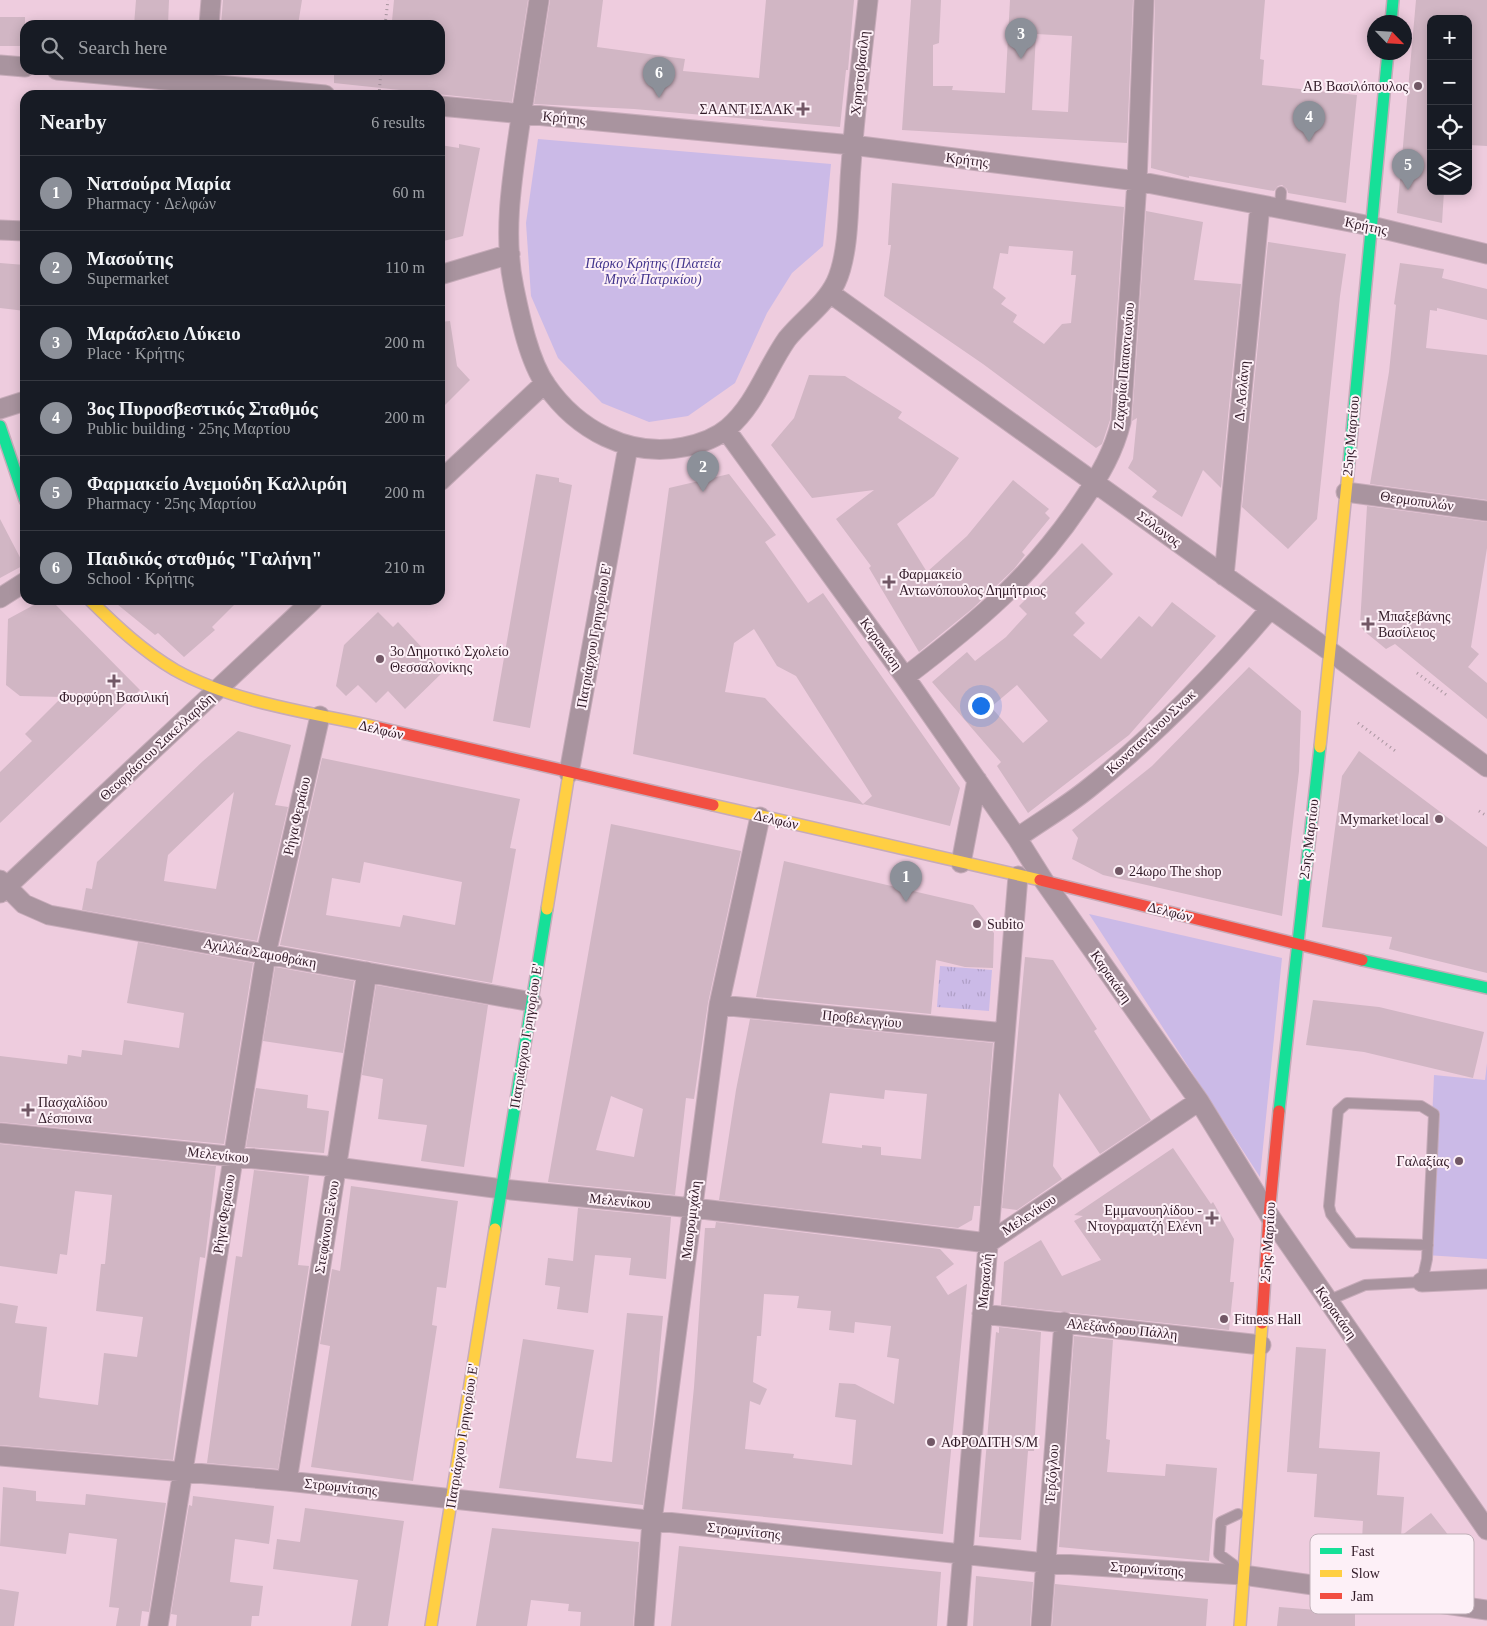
<!DOCTYPE html>
<html lang="en">
<head>
<meta charset="utf-8">
<style>
	:root { --surface:#171b24; --page:#20242c; --text:#f1f3f6; --muted:#9ea1a6; --line:#363941; --accent:#8c9099 }
	body { margin:0; font-family:Georgia,serif; background:var(--page); color:var(--text) }
	.controls { position:absolute; right:15px; top:15px; display:grid; overflow:hidden; border-radius:10px; box-shadow:0 2px 12px #0003 }
	.controls button { width:45px; height:45px; display:grid; place-items:center; padding:0; border:0; border-bottom:1px solid var(--line); background:var(--surface); color:var(--text); font:25px sans-serif }
	.compass { position:absolute; left:1367px; top:15px; width:45px; height:45px; border-radius:50%; background:var(--surface); box-shadow:0 2px 12px #0003; rotate:115deg }
	.you { position:absolute; left:980px; top:705px; width:18px; height:18px; margin:-12px; border:4px solid #fff; border-radius:50%; background:#1a73e8; box-shadow:0 0 0 8px #1a73e833 }
	.badge { display:grid; place-items:center; width:32px; height:32px; border-radius:50%; background:var(--accent); color:#fff; font-size:16px; font-weight:700 }
	.pin { position:absolute; translate:-50% -41px; filter:drop-shadow(0 1px 2px #0008) }
	.pin::after { content:''; position:absolute; top:26px; width:18px; height:15px; background:inherit; clip-path:polygon(0 0,100% 0,50% 100%) }
	.list { margin:0; padding:0; list-style:none }
	h2 { display:flex; justify-content:space-between; align-items:center; height:65px; margin:0; padding:0 20px; font-size:21px }
	h2 small { font-size:16px; font-weight:400; color:var(--muted) }
	.list li { display:grid; grid-template-columns:32px 1fr auto; gap:15px; align-items:center; box-sizing:border-box; height:75px; padding:0 20px; border-top:1px solid var(--line) }
	.list b { display:block; font-size:19px; white-space:nowrap }
	.list p { margin:0; font-size:16px; white-space:nowrap; color:var(--muted) }
	.list em { font-size:16px; font-style:normal; color:var(--muted) }
	.icon { flex:none; width:28px; height:28px; fill:none; stroke:currentColor; stroke-width:2; stroke-linecap:round; stroke-linejoin:round }
	.map { position:relative; flex:none; width:1487px; height:1626px; overflow:hidden }
	.search { position:absolute; background:var(--surface); box-shadow:0 2px 12px #0003; left:20px; top:20px; width:425px; height:55px; display:flex; align-items:center; gap:12px; box-sizing:border-box; padding:0 18px; border-radius:15px; color:var(--muted); font-size:19px }
	.panel { position:absolute; background:var(--surface); box-shadow:0 2px 12px #0003; left:20px; top:90px; width:425px; height:515px; border-radius:15px }
	.map>svg:first-child { display:block }
	.grass { fill:url(#grass-tufts) }
	.park { fill:#cbbae7 }
	.building { fill:#d1b6c4; fill-rule:evenodd }
	.lines { fill:none; stroke-linecap:round; stroke-linejoin:round }
	.lane-casing { stroke:#c6abb9; stroke-width:12 }
	.street-casing { stroke:#c6abb9; stroke-width:21 }
	.fast-casing { stroke:#c6abb9; stroke-width:14 }
	.slow-casing { stroke:#c6abb9; stroke-width:14 }
	.jam-casing { stroke:#c6abb9; stroke-width:14 }
	.path { stroke:#a8959f; stroke-width:3; stroke-dasharray:1 4; stroke-linecap:butt }
	.lane { stroke:#a9949f; stroke-width:10 }
	.street { stroke:#a9949f; stroke-width:19 }
	.fast { stroke:#16e098; stroke-width:11 }
	.slow { stroke:#ffcf43; stroke-width:11 }
	.jam { stroke:#f24e42; stroke-width:11 }
	.poi-dot { fill:#725866; stroke:#fdf0f7; stroke-width:2 }
	.labels { text-anchor:middle; dominant-baseline:central; stroke-width:4; stroke-linejoin:round; paint-order:stroke }
	.street-label { font-size:14px; fill:#301926; stroke:#fdf0f7 }
	.poi-label { font-size:14px; fill:#301926; stroke:#fdf0f7; text-anchor:start }
	.park-label { font-size:14px; font-style:italic; fill:#42348c; stroke:#fdf0f7 }
	.key { fill:#fdf0f7; stroke:#c0b0b8; stroke-width:1 }
	.key-label { font-size:14px; fill:#301926 }
</style>
</head>
<body>
<div class="map">
<svg width="1487" height="1626" viewBox="0 0 1487 1626">
	<defs>
		<pattern id="grass-tufts" width="24" height="20" patternUnits="userSpaceOnUse" patternTransform="scale(1.25)"><rect width="24" height="20" fill="#cbbae7"/><path d="M3 7l-1-3M5 7V3M7 7l1-3M15 17l-1-3M17 17v-4M19 17l1-3" fill="none" stroke="#af9fc6"/></pattern>
	</defs>
	<rect width="100%" height="100%" fill="#eeccde"/>
	<path class="grass" d="M940,966l52,4 -3,41 -52,-4z"/>
	<path class="park" d="M538,139l293,25 -8,82 -31,27 -25,40 -32,70 -47,33 -39,6 -47,-19 -44,-45 -27,-62 -5,-73z
		M1089,914l193,44 -22,219z
		M1487,1063v196l-61,-4 8,-180 51,5z"/>
	<path class="building" d="M136,0h33l-1,25h-34z
		M223,0h79l-4,25h-77z
		M394,0h134l-16,102 -178,-19v-13h106v-45l-48,-4z
		M550,0h53l-6,47 88,12 -2,12 76,7 7,-78h88l-6,70h-2l-6,57 -206,-18 -100,-5z
		M911,0h30l-2,43 -6,2v41h20l-1,4 53,3 5,-93h123l-6,143 -225,-13zM1036,34l36,2 -4,76 -36,-2z
		M1155,0h110l-5,59 4,1 -2,25 95,10 -11,108 -58,-10 -1,-4 -5,-4 -4,1 -4,5 -85,-15v2l-38,-10z
		M1416,0h71v146l-19,-1v-126h-37v172h13l-2,32 -45,-10z
		M0,17h25v29h-25z
		M459,144l21,4 -17,88 -23,6v-97l19,3z
		M892,183l232,24 -14,213 -8,24 -6,4 -113,-84 -99,-68 7,-51h-3zM1009,246l64,5 -2,24h5l-5,48 -9,1 -18,20 -31,-22 4,-7 -16,-11 5,-6 -13,-10 7,-35 8,1z
		M1146,211l57,11 -9,58 47,4 -20,204 -18,-18 -21,47 -30,-20 5,-6 -29,-23 5,-9 4,-41 -5,3z
		M1268,242l78,12 -6,42 -23,223 -29,30 -46,-42z
		M0,263l25,2v46l-25,-3z
		M1400,263l44,6 -2,9 45,11v31l-50,-12v3l-7,-1 -4,38 61,7v145l-117,-16 19,-112 7,-67 -2,-1z
		M450,321l7,45 13,14 -30,30v-88z
		M809,375l36,1 57,36 -4,6 61,40 -25,38 -37,28 30,48 40,-36 46,-56 36,29 -4,4 5,5 -28,34 3,3 -11,14 -42,40 -53,43 -50,-84 2,-2 -35,-47 38,-29 -62,8 -41,-53 23,-27z
		M536,474l23,4v4l13,3 -42,243 -37,-7z
		M729,474l47,61 -11,7 43,61 15,-10 137,195 -10,38 -87,-22 1,1 -231,-51 36,-266zM754,629l23,37 19,10 76,120 -9,8 -98,-106 -40,-6 9,-49z
		M1367,506l120,16v26l-16,99 8,7 -11,13 19,16v36l-92,-75 -9,5 -22,-18 -4,-6z
		M0,519l24,46 -24,13z
		M1082,543l31,31 -38,39 10,10 -12,12 28,24 38,-43 13,11 20,-25 44,34 -87,99 -101,78 -31,-47 4,-4 -69,-80 35,-30 8,9 31,-24 21,-23 -8,-8zM1017,685l31,36 -25,22 -32,-36z
		M43,600h8l89,90 -140,133v-51l32,-31 -7,-7 37,-37 -42,-1 -14,-11 2,-66z
		M112,600h127l-27,27 3,3 -31,27 -26,-24 -3,2z
		M378,612l15,15 5,-5 46,49 -39,38 -17,-18 -12,12 -18,-18 -12,11 -10,-10 8,-41z
		M1249,667l52,44 -2,60 -17,145 -179,-41 -31,-16 6,-21 -6,-8 80,-64z
		M238,731l53,14 -16,60 13,2 -31,134 -175,-31 4,-22 6,1 5,-27 106,-101zM234,792l-18,97 -52,-8 4,-26z
		M1359,751l128,96v126l-98,-24 3,-12 -70,-10 20,-151z
		M322,758l198,41 -10,49 6,1 -24,134 -212,-38zM364,862l98,20 -7,43 -52,-10 -3,12 -74,-12 6,-37 28,5z
		M611,824l130,27 -33,152 -14,96 -8,-1 -11,97 -127,-13zM611,1096l32,13 -9,48 -38,-7z
		M784,861l189,44 21,28 -1,35 -28,-1 -29,-7 -5,54 -175,-17z
		M138,942l115,21 -29,181 -224,-22v-66l67,8 1,-9 13,2 1,-7 40,5 2,-15 55,8 5,-35 -57,-10z
		M1025,957l28,3 44,69 -3,2 57,89 -51,34 -41,-61 -6,73 9,13 -45,31 -15,-2z
		M275,967l79,14 -11,72 -80,-12z
		M376,985l112,20 -24,162 -43,-6 6,-36 -49,-6 5,-40 -21,-4z
		M1313,1000l66,7 105,25 -11,46 -109,-26 -58,-7z
		M750,1019l243,24 -13,163h-6l-2,14 -14,8 -239,-28 17,-110zM885,1090l42,4 -6,65 -40,-4v-8l-19,-2v3l-40,-5 8,-50 54,6z
		M256,1088l52,7 -1,13 22,3 -5,42 -78,-6z
		M0,1144l216,22 -11,92 -5,-1 -27,203 -173,-15v-142l18,3 -3,17 32,4 -8,70 2,1 57,7 6,-52 33,4 6,-40 -47,-6 5,-47h4l7,-69 -37,-4 -8,64 -7,-1 -3,20 -57,-8z
		M1173,1148l38,56 2,-2 21,37 -4,43h4l-5,48 -228,-25 3,-43 37,-22 21,36 39,-16 -27,-39 9,-5 -9,-1z
		M254,1170l55,6 -11,89 11,1 -31,203 -71,-6 29,-207 6,1z
		M351,1186l107,15 -12,87 -9,-1 -5,38 5,1 -24,155 -102,-14 19,-121 -10,-2 12,-75 8,2z
		M578,1208l93,9 -5,62 -37,-4 2,-17 -36,-3 -7,58 -31,-4 3,-22 -15,-2 3,-27 25,3z
		M716,1222l224,27 14,15 -18,13 12,18 19,-11 -24,250 -261,-25 12,-122 11,-159h10zM764,1294l35,2 -2,12 34,3 -2,19 25,3 1,-11 36,4 -4,31 12,2 -5,45 -39,-20 -16,-1 -4,34 21,3 -4,45 -59,-7 1,-4 -49,-5 5,-48 10,4 7,-16 -14,-7 4,-46h4z
		M627,1313l36,3 -10,108 -10,81 -144,-17 24,-149 71,11 -18,108 36,4z
		M999,1327l42,5 -7,119h-6l-7,89 -42,-3 17,-205 3,1z
		M1074,1336l39,4 -5,70 -2,29 4,1 -3,32 58,4 1,-12 51,4 -8,93 -150,-14z
		M1296,1347l30,2 -7,99 61,4 -3,43 27,2 -3,39 30,-23 33,42 -4,27 -64,-8 1,-13 -36,-1 2,-39 -49,-4 3,-43 -30,-2z
		M3,1487l33,4v10l49,4 1,-11 80,9 -17,109 -7,-1 -2,15h-24l3,-18 -10,-1 8,-68 -48,-6 -3,21 -66,-8z
		M193,1496l81,10 -5,38 -34,-5 -5,43 33,4 -4,30h-7l-1,10h-75l1,-11 -6,-1 18,-109 3,1z
		M305,1508l99,13 -16,105h-37l7,-46 -85,-11 4,-30 23,3z
		M492,1528l147,14 -6,84h-53l1,-14 -13,-1 1,-7 -38,-4 -4,26h-51z
		M679,1546l262,26 -4,54h-266z
		M976,1576l57,6 -3,44h-57z
		M1055,1584l153,15 -2,27h-154z
		M0,1589l19,3 -5,34h-14z
		M1279,1607l76,6v13h-78z"/>
	<g class="lines">
		<defs>
			<path id="lane" d="M1280,208l1,-16
				M1327,1301l38,-16 57,-3 5,-23 7,-145 -13,-8 -74,-3 -9,8 -9,95 2,8 22,29 75,2
				M1234,1565l-15,-11 2,-32 17,-8"/>
			<path id="street" d="M539,0c-6,39 -12,78 -18,117 -8,56 -19,115 -7,171 6,29 15,73 32,97 31,45 83,73 138,62 15,-3 31,-8 44,-19 28,-24 38,-59 59,-89 15,-19 38,-34 49,-57 14,-30 12,-82 15,-116 4,-56 11,-111 17,-166
				M209,25l2,-25
				M0,65l25,2
				M57,70l268,25
				M440,106l412,39 285,36 234,45 116,28
				M0,230l25,1
				M440,275l70,-21
				M830,293l501,359 156,115
				M0,409l25,-8
				M726,430l179,247 112,161 27,43 155,220 70,114 218,315
				M440,481l105,-98
				M1346,492l141,19
				M1224,576l36,-371
				M0,598l25,-16
				M905,677c71,-54 128,-101 178,-177 17,-25 31,-49 38,-78l16,-241 7,-181
				M569,773l59,-326
				M1017,838c24,-17 50,-32 72,-50 67,-53 127,-115 181,-179
				M961,863l16,-83
				M0,880l24,24 25,11 483,87
				M0,893l313,-293
				M719,1005l286,28
				M0,1133l336,34 166,22 191,19 295,35 211,-142
				M1422,1282l65,-3
				M982,1314l279,31
				M0,1456l287,25 758,82 198,12 244,35
				M287,1481l80,-509
				M158,1626l108,-672 54,-238
				M644,1626l8,-105 67,-516 41,-188
				M957,1626l61,-750
				M1041,1626l23,-304"/>
			<path id="fast" d="M1391,22l2,-22
				M0,426l25,74
				M1348,473l40,-421
				M1362,960l125,28
				M1279,1111l41,-364
				M495,1229l52,-320"/>
			<path id="slow" d="M90,600c26,26 53,51 85,70 57,32 137,43 201,57
				M1320,747l28,-274
				M713,805l327,75
				M547,909l22,-136
				M431,1626l64,-397
				M1240,1626l22,-303"/>
			<path id="jam" d="M376,727l337,78
				M1040,880l322,80
				M1262,1323l7,-108 10,-104"/>
		</defs>
		<use href="#lane" class="lane-casing"/>
		<use href="#street" class="street-casing"/>
		<use href="#fast" class="fast-casing"/>
		<use href="#slow" class="slow-casing"/>
		<use href="#jam" class="jam-casing"/>
		<path class="path" d="M385,25l3,-25
			M379,95l2,-25
			M1417,673l31,23
			M1358,723l40,30
			M1479,811l8,5"/>
		<use href="#lane" class="lane"/>
		<use href="#street" class="street"/>
		<use href="#fast" class="fast"/>
		<use href="#slow" class="slow"/>
		<use href="#jam" class="jam"/>
	</g>
	<g class="poi-dot">
		<circle cx="1418" cy="86" r="5"/>
		<path d="M800.5 101.5h5v5h5v5h-5v5h-5v-5h-5v-5h5z"/>
		<path d="M886.5 574.5h5v5h5v5h-5v5h-5v-5h-5v-5h5z"/>
		<path d="M1365.5 616.5h5v5h5v5h-5v5h-5v-5h-5v-5h5z"/>
		<circle cx="380" cy="659" r="5"/>
		<path d="M111.5 673.5h5v5h5v5h-5v5h-5v-5h-5v-5h5z"/>
		<circle cx="1439" cy="819" r="5"/>
		<circle cx="1119" cy="871" r="5"/>
		<circle cx="977" cy="924" r="5"/>
		<path d="M25.5 1102.5h5v5h5v5h-5v5h-5v-5h-5v-5h5z"/>
		<circle cx="1459" cy="1161" r="5"/>
		<path d="M1209.5 1210.5h5v5h5v5h-5v5h-5v-5h-5v-5h5z"/>
		<circle cx="1224" cy="1319" r="5"/>
		<circle cx="931" cy="1442" r="5"/>
	</g>
	<g class="labels">
		<g class="street-label">
			<text transform="translate(860 73) rotate(-84)">Χρηστοβασίλη</text>
			<text transform="translate(564 118) rotate(5)">Κρήτης</text>
			<text transform="translate(967 160) rotate(7)">Κρήτης</text>
			<text transform="translate(1366 226) rotate(12)">Κρήτης</text>
			<text transform="translate(1124 366) rotate(-85)">Ζαχαρία Παπαντωνίου</text>
			<text transform="translate(1242 391) rotate(-85)">Δ. Ασλάνη</text>
			<text transform="translate(1351 436) rotate(-85)">25ης Μαρτίου</text>
			<text transform="translate(1417 501) rotate(8)">Θερμοπυλών</text>
			<text transform="translate(1159 529) rotate(36)">Σόλωνος</text>
			<text transform="translate(594 636) rotate(-80)">Πατριάρχου Γρηγορίου Ε'</text>
			<text transform="translate(881 644) rotate(54)">Καρακάση</text>
			<text transform="translate(381 730) rotate(13)">Δελφών</text>
			<text transform="translate(1151 732) rotate(-43)">Κωνσταντίνου Σνωκ</text>
			<text transform="translate(157 747) rotate(-43)">Θεοφράστου Σακελλαρίδη</text>
			<text transform="translate(297 816) rotate(-77)">Ρήγα Φεραίου</text>
			<text transform="translate(776 820) rotate(13)">Δελφών</text>
			<text transform="translate(1309 839) rotate(-83)">25ης Μαρτίου</text>
			<text transform="translate(1170 912) rotate(14)">Δελφών</text>
			<text transform="translate(260 953) rotate(10)">Αχιλλέα Σαμοθράκη</text>
			<text transform="translate(1111 977) rotate(55)">Καρακάση</text>
			<text transform="translate(862 1019) rotate(6)">Προβελεγγίου</text>
			<text transform="translate(526 1036) rotate(-81)">Πατριάρχου Γρηγορίου Ε'</text>
			<text transform="translate(218 1155) rotate(6)">Μελενίκου</text>
			<text transform="translate(620 1201) rotate(5)">Μελενίκου</text>
			<text transform="translate(224 1214) rotate(-81)">Ρήγα Φεραίου</text>
			<text transform="translate(1029 1215) rotate(-34)">Μελενίκου</text>
			<text transform="translate(691 1220) rotate(-83)">Μαυρομιχάλη</text>
			<text transform="translate(327 1227) rotate(-81)">Στεφάνου Ξένου</text>
			<text transform="translate(1268 1242) rotate(-86)">25ης Μαρτίου</text>
			<text transform="translate(985 1281) rotate(-85)">Μαρασλή</text>
			<text transform="translate(1336 1313) rotate(55)">Καρακάση</text>
			<text transform="translate(1122 1329) rotate(6)">Αλεξάνδρου Πάλλη</text>
			<text transform="translate(462 1436) rotate(-81)">Πατριάρχου Γρηγορίου Ε'</text>
			<text transform="translate(1052 1474) rotate(-86)">Τερζόγλου</text>
			<text transform="translate(341 1487) rotate(6)">Στρωμνίτσης</text>
			<text transform="translate(744 1531) rotate(6)">Στρωμνίτσης</text>
			<text transform="translate(1147 1569) rotate(4)">Στρωμνίτσης</text>
		</g>
		<g class="poi-label">
			<text x="1408" y="86" text-anchor="end">ΑΒ Βασιλόπουλος</text>
			<text x="793" y="109" text-anchor="end">ΣΑΑΝΤ ΙΣΑΑΚ</text>
			<text x="899" y="574">Φαρμακείο<tspan x="899" dy="16">Αντωνόπουλος Δημήτριος</tspan></text>
			<text x="1378" y="616">Μπαξεβάνης<tspan x="1378" dy="16">Βασίλειος</tspan></text>
			<text x="390" y="651">3ο Δημοτικό Σχολείο<tspan x="390" dy="16">Θεσσαλονίκης</tspan></text>
			<text x="114" y="697" text-anchor="middle">Φυρφύρη Βασιλική</text>
			<text x="1429" y="819" text-anchor="end">Mymarket local</text>
			<text x="1129" y="871">24ωρο The shop</text>
			<text x="987" y="924">Subito</text>
			<text x="38" y="1102">Πασχαλίδου<tspan x="38" dy="16">Δέσποινα</tspan></text>
			<text x="1449" y="1161" text-anchor="end">Γαλαξίας</text>
			<text x="1202" y="1210" text-anchor="end">Εμμανουηλίδου -<tspan x="1202" dy="16">Ντογραματζή Ελένη</tspan></text>
			<text x="1234" y="1319">Fitness Hall</text>
			<text x="941" y="1442">ΑΦΡΟΔΙΤΗ S/M</text>
		</g>
		<g class="park-label">
			<text x="653" y="263">Πάρκο Κρήτης (Πλατεία<tspan x="653" dy="16">Μηνά Πατρικίου)</tspan></text>
		</g>
	</g>
	<rect x="1310" y="1534" width="164" height="80" rx="8" class="key"/>
	<rect x="1320" y="1548" width="22" height="6" fill="#16e098"/>
	<rect x="1320" y="1570" width="22" height="7" fill="#ffcf43"/>
	<rect x="1320" y="1593" width="22" height="6" fill="#f24e42"/>
	<g class="key-label">
		<text x="1351" y="1556">Fast</text>
		<text x="1351" y="1578">Slow</text>
		<text x="1351" y="1601">Jam</text>
	</g>
</svg>
<div class="controls">
<button>+</button>
<button>−</button>
<button><svg class="icon" aria-label="locate" viewBox="0 0 24 24"><circle cx="12" cy="12" r="6"/><path d="M12 2v4M12 18v4M2 12h4M18 12h4"/></svg></button>
<button><svg class="icon" aria-label="layers" viewBox="0 0 24 24"><path d="M12 4l9 5-9 5-9-5zM3 14l9 5 9-5"/></svg></button>
</div>
<svg class="compass" viewBox="-18 -18 36 36"><path d="M0-13l5 13h-10z" fill="#e53935"/><path d="M0 13l5-13h-10z" fill="#9ea1a6"/></svg>
<div class="you"></div>
<div class="pin badge" style="left:906px;top:902px">1</div>
<div class="pin badge" style="left:703px;top:492px">2</div>
<div class="pin badge" style="left:1021px;top:59px">3</div>
<div class="pin badge" style="left:1309px;top:142px">4</div>
<div class="pin badge" style="left:1408px;top:190px">5</div>
<div class="pin badge" style="left:659px;top:98px">6</div>
<div class="search"><svg class="icon" aria-label="search" viewBox="0 0 24 24"><circle cx="10" cy="10" r="6"/><path d="M15 15l6 6"/></svg>Search here</div>
<section class="panel">
<h2>Nearby<small>6 results</small></h2>
<ul class="list">
<li><span class="badge">1</span><div><b>Νατσούρα Μαρία</b><p>Pharmacy · Δελφών</p></div><em>60 m</em></li>
<li><span class="badge">2</span><div><b>Μασούτης</b><p>Supermarket</p></div><em>110 m</em></li>
<li><span class="badge">3</span><div><b>Μαράσλειο Λύκειο</b><p>Place · Κρήτης</p></div><em>200 m</em></li>
<li><span class="badge">4</span><div><b>3ος Πυροσβεστικός Σταθμός</b><p>Public building · 25ης Μαρτίου</p></div><em>200 m</em></li>
<li><span class="badge">5</span><div><b>Φαρμακείο Ανεμούδη Καλλιρόη</b><p>Pharmacy · 25ης Μαρτίου</p></div><em>200 m</em></li>
<li><span class="badge">6</span><div><b>Παιδικός σταθμός &quot;Γαλήνη&quot;</b><p>School · Κρήτης</p></div><em>210 m</em></li>
</ul>
</section>
</div>
</body>
</html>
